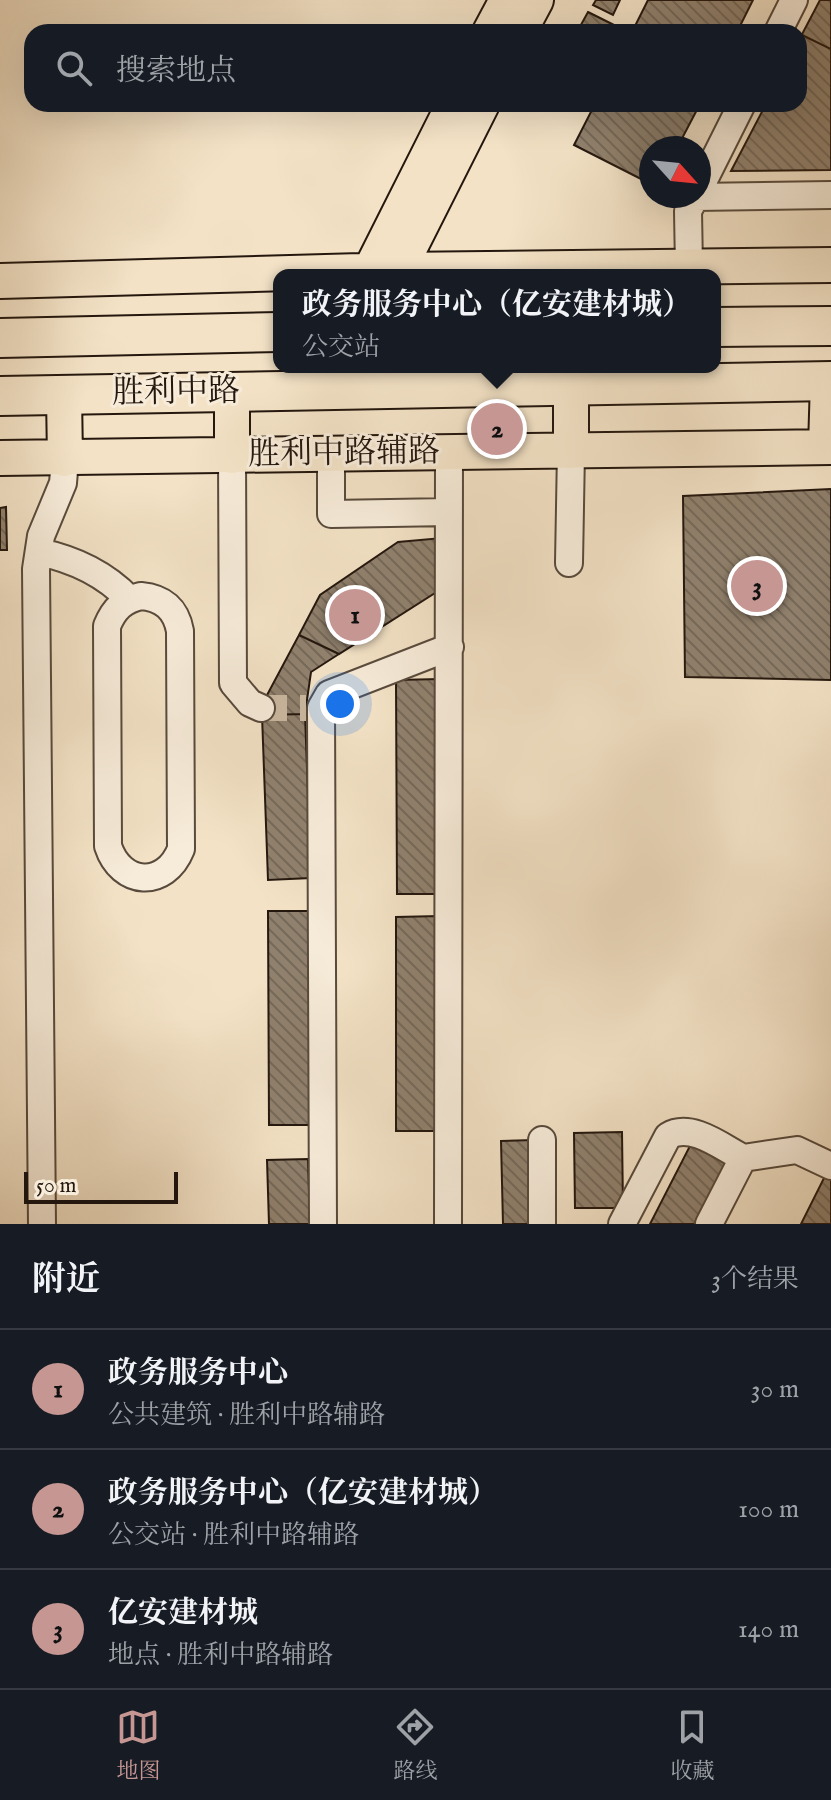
<!DOCTYPE html>
<html lang="zh">
<head>
<meta charset="utf-8">
<style>
	:root { --surface:#171b24; --page:#242831; --text:#f1f3f6; --muted:#9ea1a6; --line:#363941; --accent:#c59692 }
	body { margin:0; font-family:"IM FELL English","Noto Serif SC",serif; background:var(--page); color:var(--text) }
	.compass { position:absolute; left:639px; top:136px; width:72px; height:72px; border-radius:50%; background:var(--surface); box-shadow:0 8px 32px #0002; rotate:117deg }
	.scale { position:absolute; left:24px; bottom:20px; width:154px; box-sizing:border-box; padding-left:8px; border:4px solid #24170e; border-top:0; font-size:22px; line-height:28px; white-space:nowrap; color:#24170e; -webkit-text-stroke:6px #f7ecda; paint-order:stroke }
	.you { position:absolute; left:340px; top:704px; width:28px; height:28px; margin:-20px; border:6px solid #fff; border-radius:50%; background:#1a73e8; box-shadow:0 0 0 12px #1a73e833 }
	.badge { display:grid; place-items:center; width:52px; height:52px; border-radius:50%; background:var(--accent); color:#111; font-size:26px; font-weight:700 }
	.pin { position:absolute; translate:-50% -50%; border:4px solid #fff; box-shadow:0 2px 8px #0006 }
	.popup { position:absolute; left:273px; top:269px; width:448px; height:104px; box-sizing:border-box; display:grid; place-content:center; border-radius:16px; background:var(--surface); filter:drop-shadow(0 2px 6px #0005); font-size:26px; white-space:nowrap; color:var(--muted) }
	.popup b { font-size:30px; color:var(--text) }
	.popup::after { content:''; position:absolute; left:50%; top:100%; margin-left:-16px; border:16px solid transparent; border-top-color:var(--surface) }
	.list { margin:0; padding:0; list-style:none }
	h2 { display:flex; justify-content:space-between; align-items:center; height:104px; margin:0; padding:0 32px; font-size:34px }
	h2 small { font-size:26px; font-weight:400; color:var(--muted) }
	.list li { display:grid; grid-template-columns:52px 1fr auto; gap:24px; align-items:center; box-sizing:border-box; height:120px; padding:0 32px; border-top:2px solid var(--line) }
	.list b { display:block; font-size:30px; white-space:nowrap }
	.list p { margin:0; font-size:26px; white-space:nowrap; color:var(--muted) }
	.list em { font-size:26px; font-style:normal; color:var(--muted) }
	.icon { flex:none; width:44px; height:44px; fill:none; stroke:currentColor; stroke-width:2; stroke-linecap:round; stroke-linejoin:round }
	.map { position:relative; flex:none; width:831px; height:1224px; overflow:hidden }
	.search { position:absolute; background:var(--surface); box-shadow:0 8px 32px #0002; left:24px; right:24px; top:24px; height:88px; display:flex; align-items:center; gap:20px; box-sizing:border-box; padding:0 28px; border-radius:24px; color:var(--muted); font-size:30px }
	.sheet { height:464px; background:var(--surface) }
	nav { display:flex; justify-content:space-around; align-items:center; box-sizing:border-box; height:112px; border-top:2px solid var(--line); background:var(--surface); font-size:22px; color:var(--muted) }
	nav a { display:grid; justify-items:center; gap:4px }
	nav .on { color:var(--accent) }
	.map>svg:first-child { display:block }
	.building { fill:url(#building-back-hatch); stroke:#24170e; stroke-width:2 }
	.lines { fill:none; stroke-linecap:round; stroke-linejoin:round }
	.minor-tunnel { stroke:#cab9a1; stroke-width:26; stroke-dasharray:26 13; stroke-linecap:butt }
	.minor-casing { stroke:#584a3c; stroke-width:30 }
	.major-casing { stroke:#24170e; stroke-width:38 }
	.highway-casing { stroke:#24170e; stroke-width:42 }
	.minor { stroke:#f7ecda; stroke-width:26 }
	.major { stroke:#f3e2c6; stroke-width:34 }
	.highway { stroke:#f3e2c6; stroke-width:38 }
	.labels { text-anchor:middle; dominant-baseline:central; stroke-width:6; stroke-linejoin:round; paint-order:stroke }
	.street-label { font-size:32px; fill:#24170e; stroke:#f7ecda }
</style>
</head>
<body>
<div class="map">
<svg width="831" height="1224" viewBox="0 0 831 1224">
	<defs>
		<pattern id="building-back-hatch" width="6" height="6" patternUnits="userSpaceOnUse" patternTransform="scale(2)"><rect width="6" height="6" fill="#90816e"/><path d="M-1 5l2 2M0 0l6 6M5-1l2 2" fill="none" stroke="#756959"/></pattern>
	</defs>
	<rect width="100%" height="100%" fill="#f3e2c6"/>
	<filter id="stains"><feTurbulence type="fractalNoise" baseFrequency=".0025" numOctaves="4"/><feColorMatrix values="0 0 0 0 .2 0 0 0 0 .09 0 0 0 0 .02 0 0 0 .5 -.17"/></filter>
	<radialGradient id="worn" r=".72"><stop offset=".6" stop-color="#630" stop-opacity="0"/><stop offset="1" stop-color="#630" stop-opacity=".3"/></radialGradient>
	<path class="building" d="M596,0h24l-7,15 -20,-10z
		M648,0h105l-16,32h-105z
		M820,0h11v170l-100,1 35,-67h33v-64z
		M588,12l40,20h-51z
		M802,35l29,14v121l-100,1 35,-67h33v-64z
		M595,104h105l-23,44h-26v36l-77,-39z
		M831,489v191l-146,-3 -2,-181z
		M6,507l1,43h-7v-42z
		M442,538l4,48 -107,68 -40,-19 21,-40 78,-53z
		M299,635l40,19 -28,18 -6,42 -43,1 -4,-3z
		M440,679v215h-43l-1,-214z
		M305,714l6,164 -43,2 -6,-165z
		M268,911h44v214h-43z
		M439,916l1,215h-44v-214z
		M622,1132l1,76h-48l-1,-75z
		M534,1140l2,84h-33l-2,-83z
		M693,1140l39,20 -32,64h-50z
		M308,1159l2,65h-41l-2,-64z
		M827,1172l4,2v50h-30z"/>
	<g class="lines">
		<path class="minor-tunnel" d="M261,708h45"/>
		<defs>
			<path id="minor" d="M778,32l16,-32
				M699,190l43,-86
				M695,197l136,-2
				M689,267l-1,-56 8,-15
				M331,454v60l118,-2
				M232,456l1,227 17,20 11,5
				M39,552c34,7 66,22 90,47
				M569,563l2,-112
				M141,596c22,2 35,13 39,35l1,218c-16,40 -60,37 -73,-3l-1,-220c7,-17 16,-26 34,-30z
				M743,1158l54,-8 34,16
				M42,1224l-6,-655 5,-33 22,-53 2,-24
				M323,1224l-2,-516 8,-14 121,-47
				M448,1224l1,-771
				M542,1224v-84
				M622,1224l46,-88c23,-14 54,11 75,22l-34,66"/>
			<path id="major" d="M490,32l17,-32
				M519,32l17,-32
				M368,275l86,-171
				M396,275l86,-171
				M0,281l397,-11 434,-5
				M64,395l1,64
				M826,447l2,-66
				M571,451v-65
				M232,456v-64
				M0,458l831,-11"/>
			<path id="highway" d="M715,327l116,-1
				M0,338l279,-6
				M0,396l831,-15"/>
		</defs>
		<use href="#minor" class="minor-casing"/>
		<use href="#major" class="major-casing"/>
		<use href="#highway" class="highway-casing"/>
		<use href="#minor" class="minor"/>
		<use href="#major" class="major"/>
		<use href="#highway" class="highway"/>
	</g>
	<g class="labels">
		<g class="street-label">
			<text transform="translate(176 393) rotate(-1)">胜利中路</text>
			<text transform="translate(344 454) rotate(-1)">胜利中路辅路</text>
		</g>
	</g>
	<rect width="100%" height="100%" filter="url(#stains)"/>
	<rect width="100%" height="100%" fill="url(#worn)"/>
</svg>
<svg class="compass" viewBox="-18 -18 36 36"><path d="M0-13l5 13h-10z" fill="#e53935"/><path d="M0 13l5-13h-10z" fill="#9ea1a6"/></svg>
<div class="scale">50 m</div>
<div class="you"></div>
<div class="pin badge" style="left:355px;top:615px">1</div>
<div class="pin badge" style="left:497px;top:429px">2</div>
<div class="popup"><b>政务服务中心（亿安建材城）</b>公交站</div>
<div class="pin badge" style="left:757px;top:586px">3</div>
<div class="search"><svg class="icon" aria-label="search" viewBox="0 0 24 24"><circle cx="10" cy="10" r="6"/><path d="M15 15l6 6"/></svg>搜索地点</div>
</div>
<section class="sheet">
<h2>附近<small>3个结果</small></h2>
<ul class="list">
<li><span class="badge">1</span><div><b>政务服务中心</b><p>公共建筑 · 胜利中路辅路</p></div><em>30 m</em></li>
<li><span class="badge">2</span><div><b>政务服务中心（亿安建材城）</b><p>公交站 · 胜利中路辅路</p></div><em>100 m</em></li>
<li><span class="badge">3</span><div><b>亿安建材城</b><p>地点 · 胜利中路辅路</p></div><em>140 m</em></li>
</ul>
</section>
<nav>
<a class="on"><svg class="icon" aria-label="map" viewBox="0 0 24 24"><path d="M3 6l6-2 6 2 6-2v14l-6 2-6-2-6 2zM9 4v14M15 6v14"/></svg>地图</a>
<a><svg class="icon" aria-label="directions" viewBox="0 0 24 24"><path d="M12 3l9 9-9 9-9-9zM9 14v-3h6M13 9l2 2-2 2"/></svg>路线</a>
<a><svg class="icon" aria-label="saved" viewBox="0 0 24 24"><path d="M7 4h10v16l-5-4-5 4z"/></svg>收藏</a>
</nav>
</body>
</html>
